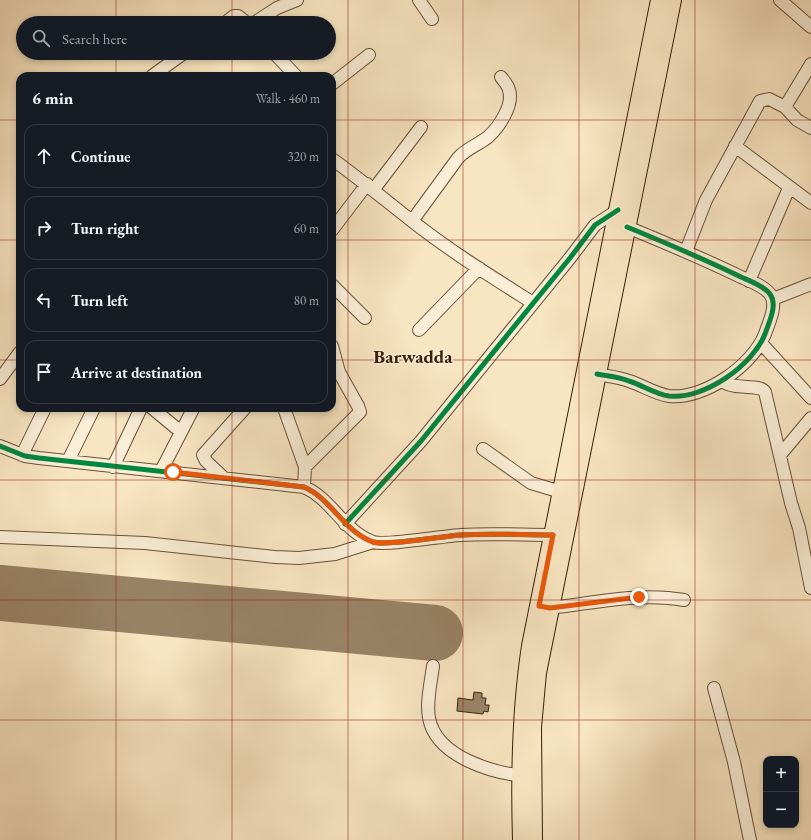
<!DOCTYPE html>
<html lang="en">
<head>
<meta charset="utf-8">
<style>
	:root { --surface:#171b24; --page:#20242c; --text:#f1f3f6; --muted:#9ea1a6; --line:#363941 }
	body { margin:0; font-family:"EB Garamond",serif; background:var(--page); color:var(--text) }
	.controls { position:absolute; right:12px; bottom:12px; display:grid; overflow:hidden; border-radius:8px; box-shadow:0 2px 6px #0003 }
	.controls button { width:36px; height:36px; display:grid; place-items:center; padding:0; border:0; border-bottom:1px solid var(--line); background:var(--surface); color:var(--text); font:20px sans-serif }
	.stop { position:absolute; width:12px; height:12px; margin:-9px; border:3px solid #ea580c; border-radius:50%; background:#fff }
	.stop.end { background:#ea580c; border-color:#fff; box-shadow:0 1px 4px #0008 }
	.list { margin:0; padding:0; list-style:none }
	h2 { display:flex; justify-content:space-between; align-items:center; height:52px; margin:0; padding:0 16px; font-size:17px }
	h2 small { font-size:13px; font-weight:400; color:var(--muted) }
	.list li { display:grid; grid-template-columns:26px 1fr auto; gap:12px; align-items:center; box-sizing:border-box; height:64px; margin:0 8px 8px; padding:0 8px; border:1px solid var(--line); border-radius:12px }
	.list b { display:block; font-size:15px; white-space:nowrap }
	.list em { font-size:13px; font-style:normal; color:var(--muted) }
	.icon { flex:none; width:22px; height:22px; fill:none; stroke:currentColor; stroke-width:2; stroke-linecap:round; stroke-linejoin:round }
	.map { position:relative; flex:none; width:811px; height:840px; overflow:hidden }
	.search { position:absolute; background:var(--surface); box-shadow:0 2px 6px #0003; left:16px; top:16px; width:320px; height:44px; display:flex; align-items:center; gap:10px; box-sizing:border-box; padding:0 14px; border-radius:22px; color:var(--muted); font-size:15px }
	.panel { position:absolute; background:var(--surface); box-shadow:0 2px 6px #0003; left:16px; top:72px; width:320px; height:340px; border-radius:12px }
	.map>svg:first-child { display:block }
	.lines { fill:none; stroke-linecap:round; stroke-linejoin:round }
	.runway { stroke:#988266; stroke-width:56 }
	.building { fill:#9c8569; stroke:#391e0a }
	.minor-casing { stroke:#695038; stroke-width:14 }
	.major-casing { stroke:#391e0a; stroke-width:18 }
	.minor { stroke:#faeed7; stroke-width:12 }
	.major { stroke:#f8e5c1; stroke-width:16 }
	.cycleway-casing { stroke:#faeed7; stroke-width:8 }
	.cycleway { stroke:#00873e; stroke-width:5 }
	.route { stroke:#ea580c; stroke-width:5 }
	.grid { fill:none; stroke:#8f2418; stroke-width:1; stroke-opacity:0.55 }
	.labels { text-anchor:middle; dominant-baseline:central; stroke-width:3; stroke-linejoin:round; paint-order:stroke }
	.district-label { font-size:19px; font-weight:bold; fill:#391e0a; stroke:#faeed7 }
</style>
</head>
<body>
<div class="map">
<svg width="811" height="840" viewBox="0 0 811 840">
	<rect width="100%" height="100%" fill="#f8e5c1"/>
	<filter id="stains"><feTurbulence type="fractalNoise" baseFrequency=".005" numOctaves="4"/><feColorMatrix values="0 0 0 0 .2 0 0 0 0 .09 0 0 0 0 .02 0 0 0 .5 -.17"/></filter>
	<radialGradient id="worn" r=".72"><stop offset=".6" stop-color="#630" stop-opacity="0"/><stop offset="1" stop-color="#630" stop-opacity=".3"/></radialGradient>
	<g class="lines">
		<path class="runway" d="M0,593l435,40"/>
	</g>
	<path class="building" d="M474,692l8,1v5h4l-1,7h4l-1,7 -4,-1 -1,3 -26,-3 1,-13 15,2z"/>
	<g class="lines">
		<defs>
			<path id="minor" d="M419,0l13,19
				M780,0l31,27
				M225,23l9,-7h4l9,7
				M254,23l23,-15 20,-8
				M274,53l22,23
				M811,64l-26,43 12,13 14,8
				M152,76l32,-23
				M332,84l37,-29
				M735,146l76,57
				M332,159c28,20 53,41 80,62 38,30 80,56 121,82
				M374,189l47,-62
				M412,221l46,-63c9,-10 20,-13 30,-21 11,-10 26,-32 21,-47 -1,-5 -5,-9 -8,-13
				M332,230l35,-46
				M686,251l20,-51 54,-99 9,-2 16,8
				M749,281l40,-93
				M332,285l33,33
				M773,299l38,-15
				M419,330l60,-62
				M761,343l50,55
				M597,374c10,2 22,3 32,7 13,4 26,13 40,15 35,4 84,-31 96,-62 4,-12 13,-29 5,-40 -6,-8 -20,-13 -29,-17 -37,-18 -75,-34 -114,-50
				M0,379l20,-27
				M722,381c13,10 37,2 43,11l26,111 8,25 12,60
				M152,408l29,24
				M284,408l21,59 -1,20
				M0,446l25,10 14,2 265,29c28,12 39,44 69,55 13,4 69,-6 88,-7 30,-2 61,0 92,0
				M483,449l48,34 30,9
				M22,455l23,-47
				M780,455l31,-37
				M68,461l26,-53
				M113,467l28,-59
				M305,467l55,-55 -2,-6 -19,-34 -7,-26
				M161,471l32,-62
				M224,478l-18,-17 -3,-6 42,-47
				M345,524l76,-83 149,-183 25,-33 23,-15
				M0,537l145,6 130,14 24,1 36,-4 38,-12
				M544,607l6,1c45,-5 90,-16 134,-8
				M433,666c-2,16 -7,36 -4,52 7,39 65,56 99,58
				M714,688l20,74 16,78"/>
			<path id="major" d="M521,840c-2,-65 -1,-129 9,-194l129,-646
				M534,840l-1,-113 5,-54 135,-673"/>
		</defs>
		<use href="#minor" class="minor-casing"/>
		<use href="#major" class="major-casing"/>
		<use href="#minor" class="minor"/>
		<use href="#major" class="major"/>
		<defs>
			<path id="cycleway" d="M597,374c10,2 22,3 32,7 13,4 26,13 40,15 35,4 84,-31 96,-62 4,-12 13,-29 5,-40 -6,-8 -20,-13 -29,-17 -37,-18 -75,-34 -114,-50
				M0,446l25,10 14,2 265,29c28,12 39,44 69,55 13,4 69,-6 88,-7 30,-2 61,0 92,0
				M345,524l76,-83 149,-183 25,-33 23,-15"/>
		</defs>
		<use href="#cycleway" class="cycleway-casing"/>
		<use href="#cycleway" class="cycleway"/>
	</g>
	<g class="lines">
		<path class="route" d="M173,472l131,15c28,12 39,44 69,55 14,4 69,-6 88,-7 30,-2 61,0 92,0l-14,71 11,2 89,-11"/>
	</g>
	<path class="grid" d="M116,0v23M232,0v23M348,0v840M463,0v840M579,0v840M695,0v840M116,53v23M232,53v23M0,120h20M332,120h479M0,240h20M332,240h479M0,360h20M332,360h479M116,408v432M232,408v432M0,480h811M0,600h811M0,720h811"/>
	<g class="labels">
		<g class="district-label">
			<text x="413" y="356">Barwadda</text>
		</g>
	</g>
	<rect width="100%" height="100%" filter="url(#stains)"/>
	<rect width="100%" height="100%" fill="url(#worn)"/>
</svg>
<div class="controls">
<button>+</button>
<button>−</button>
</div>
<div class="stop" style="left:173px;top:472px"></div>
<div class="stop end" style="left:639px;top:597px"></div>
<div class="search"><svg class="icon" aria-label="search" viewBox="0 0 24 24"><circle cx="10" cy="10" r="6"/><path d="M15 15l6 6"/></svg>Search here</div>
<section class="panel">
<h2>6 min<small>Walk · 460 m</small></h2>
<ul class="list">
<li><svg class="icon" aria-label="ahead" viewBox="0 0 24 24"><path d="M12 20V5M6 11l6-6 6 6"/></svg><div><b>Continue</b></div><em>320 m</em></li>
<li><svg class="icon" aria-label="right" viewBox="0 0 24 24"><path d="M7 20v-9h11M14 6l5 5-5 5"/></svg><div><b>Turn right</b></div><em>60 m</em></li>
<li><svg class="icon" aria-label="left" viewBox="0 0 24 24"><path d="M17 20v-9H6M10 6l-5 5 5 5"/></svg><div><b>Turn left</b></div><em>80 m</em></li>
<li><svg class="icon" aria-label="arrive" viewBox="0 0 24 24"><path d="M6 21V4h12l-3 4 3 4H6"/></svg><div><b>Arrive at destination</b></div></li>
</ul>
</section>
</div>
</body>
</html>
